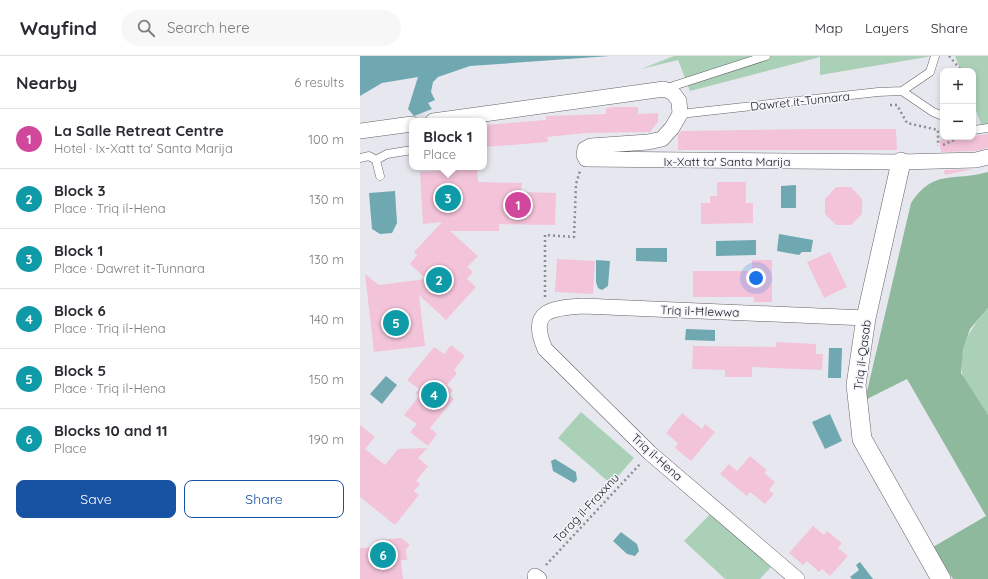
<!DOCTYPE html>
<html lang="en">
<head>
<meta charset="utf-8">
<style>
	:root { --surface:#fff; --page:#f7f7f7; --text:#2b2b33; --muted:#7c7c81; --line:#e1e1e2; --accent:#1752a3 }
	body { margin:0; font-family:Quicksand,sans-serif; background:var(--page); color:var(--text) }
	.controls { position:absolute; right:12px; top:12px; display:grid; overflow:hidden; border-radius:8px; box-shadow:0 2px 6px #0003 }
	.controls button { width:36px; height:36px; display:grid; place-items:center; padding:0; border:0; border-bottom:1px solid var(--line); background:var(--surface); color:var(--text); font:20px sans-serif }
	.you { position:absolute; left:396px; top:222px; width:14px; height:14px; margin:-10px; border:3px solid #fff; border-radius:50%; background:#1a73e8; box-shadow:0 0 0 6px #1a73e833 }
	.badge { display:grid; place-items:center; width:26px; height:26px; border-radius:50%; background:var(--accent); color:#fff; font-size:13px; font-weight:700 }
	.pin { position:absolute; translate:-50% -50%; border:2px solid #fff; box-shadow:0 1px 4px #0006 }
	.popup { position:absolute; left:49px; top:62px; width:78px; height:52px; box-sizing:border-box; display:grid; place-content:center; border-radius:8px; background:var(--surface); filter:drop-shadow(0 1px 3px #0005); font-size:13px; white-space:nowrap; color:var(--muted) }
	.popup b { font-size:15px; color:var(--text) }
	.popup::after { content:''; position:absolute; left:50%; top:100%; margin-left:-8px; border:8px solid transparent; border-top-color:var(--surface) }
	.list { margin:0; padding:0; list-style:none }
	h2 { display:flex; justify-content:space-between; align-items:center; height:52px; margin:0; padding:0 16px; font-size:17px }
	h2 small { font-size:13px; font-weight:400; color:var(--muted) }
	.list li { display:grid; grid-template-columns:26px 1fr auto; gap:12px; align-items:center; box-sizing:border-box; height:60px; padding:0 16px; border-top:1px solid var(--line) }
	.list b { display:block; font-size:15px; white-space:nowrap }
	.list p { margin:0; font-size:13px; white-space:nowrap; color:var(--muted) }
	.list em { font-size:13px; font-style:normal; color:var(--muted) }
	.actions { display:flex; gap:8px; padding:12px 16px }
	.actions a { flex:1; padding:9px 0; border:1px solid var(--accent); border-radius:8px; text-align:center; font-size:14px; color:var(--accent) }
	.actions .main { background:var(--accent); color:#fff }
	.icon { flex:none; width:22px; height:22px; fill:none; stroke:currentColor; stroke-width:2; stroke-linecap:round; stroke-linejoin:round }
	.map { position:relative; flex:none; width:628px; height:523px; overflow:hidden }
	header { display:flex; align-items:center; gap:24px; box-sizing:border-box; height:56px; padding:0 20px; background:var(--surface); border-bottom:1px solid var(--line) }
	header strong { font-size:19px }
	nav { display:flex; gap:22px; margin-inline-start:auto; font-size:14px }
	.search { width:280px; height:36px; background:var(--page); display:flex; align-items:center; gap:10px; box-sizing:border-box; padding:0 14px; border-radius:22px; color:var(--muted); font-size:15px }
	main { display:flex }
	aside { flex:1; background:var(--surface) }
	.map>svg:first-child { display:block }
	.green { fill:#aad1b7 }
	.forest { fill:#8eb99d }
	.water { fill:#6fa8b0 }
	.building { fill:#f3c3d9 }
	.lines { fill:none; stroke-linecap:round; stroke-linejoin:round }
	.service-casing { stroke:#636369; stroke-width:9 }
	.minor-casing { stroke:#636369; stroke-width:16 }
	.tertiary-casing { stroke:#636369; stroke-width:20 }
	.path { stroke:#8c8d92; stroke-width:2.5; stroke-dasharray:2 3; stroke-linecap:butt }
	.service { stroke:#fff; stroke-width:8 }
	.minor { stroke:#fff; stroke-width:15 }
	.tertiary { stroke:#fff; stroke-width:19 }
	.labels { text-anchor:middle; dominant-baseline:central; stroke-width:3; stroke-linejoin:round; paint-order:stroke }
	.street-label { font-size:12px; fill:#1b1b1e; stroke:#f4f5fc }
</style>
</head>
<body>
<header>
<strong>Wayfind</strong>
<div class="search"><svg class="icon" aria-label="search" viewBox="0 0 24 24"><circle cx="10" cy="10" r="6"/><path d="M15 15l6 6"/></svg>Search here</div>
<nav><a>Map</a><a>Layers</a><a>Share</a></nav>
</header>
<main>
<aside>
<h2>Nearby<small>6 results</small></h2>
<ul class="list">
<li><span class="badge" style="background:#d1479c">1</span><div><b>La Salle Retreat Centre</b><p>Hotel · Ix-Xatt ta' Santa Marija</p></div><em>100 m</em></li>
<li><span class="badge" style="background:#0f9aa8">2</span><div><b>Block 3</b><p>Place · Triq il-Hena</p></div><em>130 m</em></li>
<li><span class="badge" style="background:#0f9aa8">3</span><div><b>Block 1</b><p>Place · Dawret it-Tunnara</p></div><em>130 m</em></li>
<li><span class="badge" style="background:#0f9aa8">4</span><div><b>Block 6</b><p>Place · Triq il-Hena</p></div><em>140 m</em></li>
<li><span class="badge" style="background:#0f9aa8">5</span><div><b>Block 5</b><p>Place · Triq il-Hena</p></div><em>150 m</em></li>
<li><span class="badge" style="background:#0f9aa8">6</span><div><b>Blocks 10 and 11</b><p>Place</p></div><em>190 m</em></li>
</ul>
<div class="actions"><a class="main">Save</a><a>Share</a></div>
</aside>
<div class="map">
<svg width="628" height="523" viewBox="0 0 628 523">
	<rect width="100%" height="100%" fill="#e7e8ef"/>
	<path class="green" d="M314,0h259l-113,19v-18l-130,34 -12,-31 -37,9z
		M595,0h33v72l-5,1 -10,-26v-32h-12z
		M628,252v107c-7,-10 -25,-31 -26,-43 -4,-27 10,-45 26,-64z
		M221,356l53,46 -23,26 -53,-46z
		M352,456l59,55 -11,12h-35l-41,-38z"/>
	<path class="forest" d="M628,116v136l-18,21 -7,20 -2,24 27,42v164h-35l-20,-32 53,-31 -79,-137 -42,21 46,-197c23,-35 43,-21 77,-31z"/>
	<path class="water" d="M0,0h250l-140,10 -32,11 -5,5 -2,10 4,8 -7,3 4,6 -18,7 -6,-7 10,-32 -36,6 -22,13z
		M436,129v23h-15v-22z
		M35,135l2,32 -5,10 -12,1 -8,-5 -3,-36z
		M419,178l34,6 -2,12h-9l-3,3 -22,-4z
		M396,184v15l-40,1v-15z
		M276,192h31v14l-31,-1z
		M236,204l14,1 -2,25 -6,4 -4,-2 -2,-6z
		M326,273l29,1v11l-30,-1z
		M469,292h13l-1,30h-13z
		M26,320l11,9 -15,19 -12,-10z
		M470,358l12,27 -17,8 -13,-27z
		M195,403l21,13 1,8 -3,3 -21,-12 -2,-10z
		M261,476l16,12 2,7 -4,5 -8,-2 -14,-13z
		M500,506l13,17h-21l-2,-2 9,-7 -3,-5z"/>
	<path class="building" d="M256,51h22v7l20,-1v9l-8,10 -64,1 -39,4 1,5 -64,5v-22l62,-5v-4l60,-2v-6z
		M450,73h86l1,21h-219v-15l3,-4z
		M628,78v14l-13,3 -34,1 -2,-12z
		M117,113l1,13 44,1 -1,9 35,1 -1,32 -56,-1v7h-49l28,25 -11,11 6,5 -6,7 9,8 -30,33 -27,-25 6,51 -51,6 -9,-78 14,11 47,-6 -16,-15 7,-9 -3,-3 28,-30 -19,2 -3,-52z
		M613,113l-28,6 -1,-5z
		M357,126h29v21h7v20l-52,1v-21h9v-7h7z
		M476,131h15l11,12v15l-11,11h-15l-11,-11v-15z
		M470,196l17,35 -23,11 -17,-36z
		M197,203l38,2 -2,33 -38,-2z
		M392,204h20v42h-18v-5h-61v-26h59z
		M416,286l40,2v10h7l-1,16 -70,-3v10h-27v-7l-33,-1 1,-23 83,1z
		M91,289l14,11 -11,14 3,3 -10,12 6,5 -4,5 5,4 -24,29 7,6 -9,12 -18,-14 7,-8 -13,-9 15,-19 -3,-3 3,-4 -12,-9 27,-33 10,7z
		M322,357l20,16 3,-5 10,8 -24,29 -16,-13 3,-5 -12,-10z
		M0,369l15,12 -10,12 20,16 13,-16 29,-1 -9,10 10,8 -12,15 4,3 -6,7 5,4 -24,30 -35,-28z
		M390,400l17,14 -3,3 11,9 -6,8 5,4 -9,10 -15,-12 -3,4 -27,-22 9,-10 8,7z
		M453,470l11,9 3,-4 15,12 -4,5 10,8 -18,20 -8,-7 -3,3 -12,-11 -4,4 -14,-12z
		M41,482l9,7 -4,4 1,11h-6l2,19h-43v-31l16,-1v-7z"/>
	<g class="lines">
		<defs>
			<path id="service" d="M304,33l102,-33
				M542,35l31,21 10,4
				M320,58l198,-22 24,-1 28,-19 5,-16
				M613,74l15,-2
				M0,102l9,-2 7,4 4,16
				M16,104l11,-6 25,-4"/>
			<path id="minor" d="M73,65l231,-32 9,4 6,8 1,13 -8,14 -10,11 -14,3 -57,4 -6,3 -1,6 2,4 315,3 75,-2 12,-3
				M0,75l52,-7
				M175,520l4,3
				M437,523l-147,-126 -105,-104c-17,-39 6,-41 38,-43l283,12"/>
			<path id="tertiary" d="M541,106l-35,156 -10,67 6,54 79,140"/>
		</defs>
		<use href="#service" class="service-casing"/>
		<use href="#minor" class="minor-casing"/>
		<use href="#tertiary" class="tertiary-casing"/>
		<path class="path" d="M589,0l13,15
			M530,49h7l10,18 31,7v16
			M583,89l18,-8
			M185,241v-62l29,2 2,-53 4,-13
			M186,509l95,-102"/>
		<use href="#service" class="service"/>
		<use href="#minor" class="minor"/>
		<use href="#tertiary" class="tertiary"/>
	</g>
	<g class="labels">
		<g class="street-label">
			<text transform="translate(440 45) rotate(-6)">Dawret it-Tunnara</text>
			<text x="367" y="105">Ix-Xatt ta' Santa Marija</text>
			<text transform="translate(340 255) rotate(2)">Triq il-Ħlewwa</text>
			<text transform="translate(502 299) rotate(-83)">Triq il-Qasab</text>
			<text transform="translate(297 401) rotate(42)">Triq il-Hena</text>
			<text transform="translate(226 452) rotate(-47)">Taraġ il-Fraxxnu</text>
		</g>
	</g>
</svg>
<div class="controls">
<button>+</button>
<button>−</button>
</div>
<div class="you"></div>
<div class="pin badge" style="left:158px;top:149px;background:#d1479c">1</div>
<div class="pin badge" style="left:79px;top:224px;background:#0f9aa8">2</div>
<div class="pin badge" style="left:88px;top:142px;background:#0f9aa8">3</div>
<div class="popup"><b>Block 1</b>Place</div>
<div class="pin badge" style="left:74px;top:339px;background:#0f9aa8">4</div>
<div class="pin badge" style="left:36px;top:267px;background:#0f9aa8">5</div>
<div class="pin badge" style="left:23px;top:499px;background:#0f9aa8">6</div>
</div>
</main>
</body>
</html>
